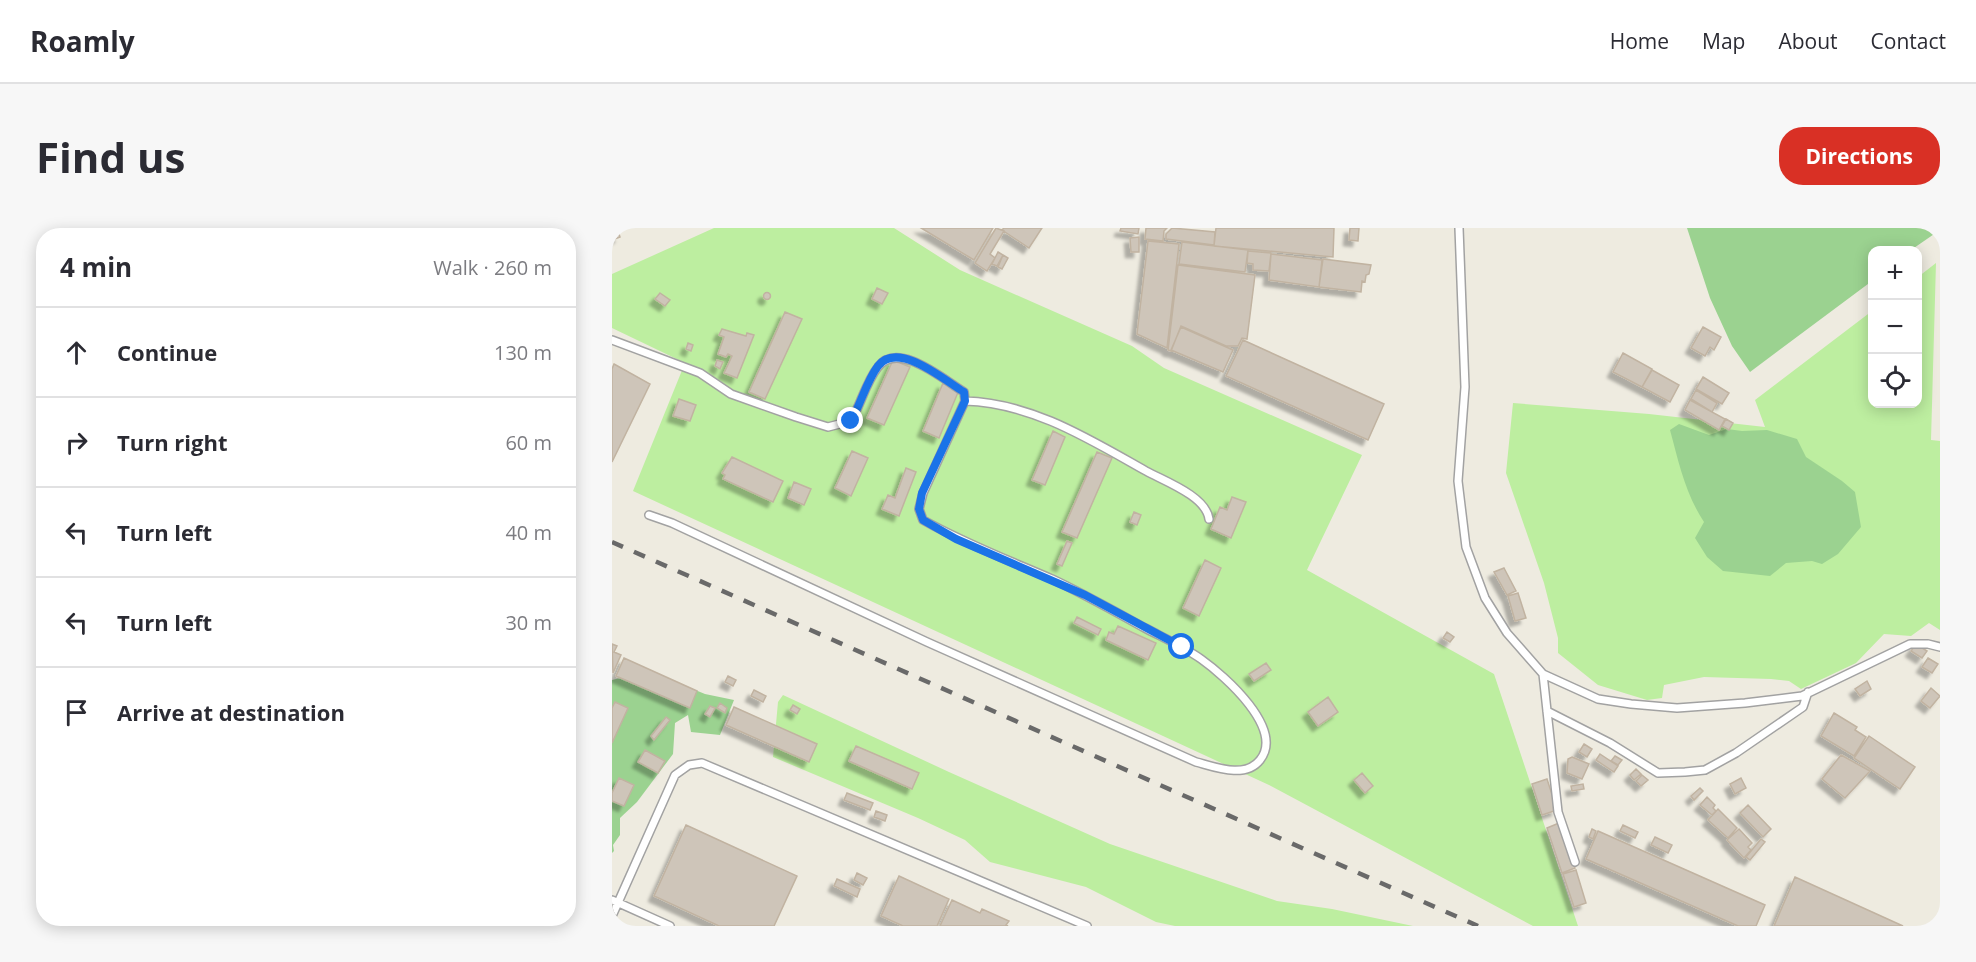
<!DOCTYPE html>
<html lang="en">
<head>
<meta charset="utf-8">
<style>
	:root { --surface:#fff; --page:#f7f7f7; --text:#2b2b33; --muted:#7c7c81; --line:#e1e1e2; --accent:#d93025 }
	body { margin:0; font-family:"Open Sans",sans-serif; background:var(--page); color:var(--text) }
	.controls { position:absolute; right:18px; top:18px; display:grid; overflow:hidden; border-radius:12px; box-shadow:0 3px 15px #0003 }
	.controls button { width:54px; height:54px; display:grid; place-items:center; padding:0; border:0; border-bottom:2px solid var(--line); background:var(--surface); color:var(--text); font:30px sans-serif }
	.stop { position:absolute; width:18px; height:18px; margin:-14px; border:4px solid #1a73e8; border-radius:50%; background:#fff }
	.stop.end { background:#1a73e8; border-color:#fff; box-shadow:0 2px 6px #0008 }
	.list { margin:0; padding:0; list-style:none }
	h2 { display:flex; justify-content:space-between; align-items:center; height:78px; margin:0; padding:0 24px; font-size:26px }
	h2 small { font-size:20px; font-weight:400; color:var(--muted) }
	.list li { display:grid; grid-template-columns:39px 1fr auto; gap:18px; align-items:center; box-sizing:border-box; height:90px; padding:0 24px; border-top:2px solid var(--line) }
	.list b { display:block; font-size:22px; white-space:nowrap }
	.list em { font-size:20px; font-style:normal; color:var(--muted) }
	.icon { flex:none; width:33px; height:33px; fill:none; stroke:currentColor; stroke-width:2; stroke-linecap:round; stroke-linejoin:round }
	.map { position:relative; flex:none; width:1328px; height:698px; overflow:hidden; border-radius:24px }
	header { display:flex; align-items:center; gap:36px; box-sizing:border-box; height:84px; padding:0 30px; background:var(--surface); border-bottom:2px solid var(--line) }
	header strong { font-size:28px }
	nav { display:flex; gap:33px; margin-inline-start:auto; font-size:21px }
	.intro { display:flex; align-items:center; justify-content:space-between; box-sizing:border-box; height:144px; padding:0 36px }
	h1 { margin:0; font-size:42px }
	.button { padding:15px 27px; border-radius:24px; background:var(--accent); color:#fff; font-size:21px; font-weight:700 }
	main { display:flex; gap:36px; padding:0 36px }
	aside { flex:1; background:var(--surface); border-radius:24px; box-shadow:0 3px 15px #0003 }
	.map>svg:first-child { display:block }
	.grass { fill:#bdeea0 }
	.forest { fill:#9bd290 }
	.building { fill:#cec5b9; stroke:#c1b3a1; stroke-width:1.5; filter:url(#shadow) }
	.lines { fill:none; stroke-linecap:round; stroke-linejoin:round }
	.service-casing { stroke:#a2a2a2; stroke-width:10 }
	.service { stroke:#fff; stroke-width:7 }
	.rail { stroke:#696969; stroke-width:4.5; stroke-dasharray:12 12; stroke-linecap:butt }
	.route { stroke:#1a73e8; stroke-width:8 }
</style>
</head>
<body>
<header>
<strong>Roamly</strong>
<nav><a>Home</a><a>Map</a><a>About</a><a>Contact</a></nav>
</header>
<div class="intro"><h1>Find us</h1><a class="button">Directions</a></div>
<main>
<aside>
<h2>4 min<small>Walk · 260 m</small></h2>
<ul class="list">
<li><svg class="icon" aria-label="ahead" viewBox="0 0 24 24"><path d="M12 20V5M6 11l6-6 6 6"/></svg><div><b>Continue</b></div><em>130 m</em></li>
<li><svg class="icon" aria-label="right" viewBox="0 0 24 24"><path d="M7 20v-9h11M14 6l5 5-5 5"/></svg><div><b>Turn right</b></div><em>60 m</em></li>
<li><svg class="icon" aria-label="left" viewBox="0 0 24 24"><path d="M17 20v-9H6M10 6l-5 5 5 5"/></svg><div><b>Turn left</b></div><em>40 m</em></li>
<li><svg class="icon" aria-label="left" viewBox="0 0 24 24"><path d="M17 20v-9H6M10 6l-5 5 5 5"/></svg><div><b>Turn left</b></div><em>30 m</em></li>
<li><svg class="icon" aria-label="arrive" viewBox="0 0 24 24"><path d="M6 21V4h12l-3 4 3 4H6"/></svg><div><b>Arrive at destination</b></div></li>
</ul>
</aside>
<div class="map">
<svg width="1328" height="698" viewBox="0 0 1328 698">
	<defs>
		<filter id="shadow"><feDropShadow dx="-5.5" dy="5.5" stdDeviation="1.5" flood-color="#0004"/></filter>
	</defs>
	<rect width="100%" height="100%" fill="#eeebe0"/>
	<path class="grass" d="M102,0h180l66,42 172,76 32,22 198,87 -55,115 187,104 84,252h-45l-264,-141 -636,-294 52,-128 -73,-35v-54z
		M1324,35l-5,177 9,1v189l-11,-7 -18,13 -27,-2 -28,29 -55,26 -12,-8 -18,-2 -67,-2 -40,8 -2,13 -15,2 -49,-15 -40,-32v-15l-14,-55 -38,-110 7,-70 136,11 116,13 -10,-27 117,-89v93h46v-127z
		M171,467l166,77 161,72 167,57 55,8 81,17h-238l-19,-4 -70,-35 -96,-25 -25,-22 -47,-22 -145,-61 5,-55z"/>
	<path class="forest" d="M1075,0h253v2l-29,20h-39v31l-122,91 -18,-26 -22,-48z
		M1067,196l30,11 18,-6 15,2 25,-1 30,9 9,18 36,24 13,11 6,35 -23,27 -16,10 -10,-3 -26,2 -16,13 -47,-5 -16,-14 -12,-19 9,-16c-19,-29 -25,-59 -34,-92z
		M37,443l56,23 29,6 -14,35 -29,-3 -3,-17 -13,8 -2,31 -36,48 -17,16v17l-7,10 1,6 -2,2v-173z"/>
	<path class="building" d="M0,0h5l3,9 -8,3z
		M309,0h72l-19,32z
		M384,0l8,3 -14,23 5,4 -8,13 -12,-8z
		M392,0h38l-13,20 -27,-18z
		M509,0h18l-1,6 -18,-3z
		M534,0h21l-3,3 -1,10 -18,-2z
		M560,0l43,4 -1,13 -48,-6v-5z
		M604,0h118l-1,29 -119,-11z
		M738,0h9l-1,13 -9,-1z
		M527,9v15h-8l-1,-14z
		M536,13l31,3 -12,104 -30,-14z
		M570,14l66,8 -3,22 -66,-8z
		M636,23l23,2 -2,18 -16,-1v-6l-6,-1z
		M386,24l5,3 -6,11 -5,-2z
		M659,26l51,6 -3,27 -50,-7z
		M391,27l5,3 -6,11 -4,-2z
		M711,31l48,6 -2,9 -3,1 -1,7 -3,-1 -1,11 -42,-5z
		M566,37l77,10 -8,64 -5,-1 -4,8h-12l-45,-20 -10,25 -3,-1z
		M265,60l11,5 -6,11 -10,-5z
		M151.5 68a3.5 3.5 0 1 1 7 0a3.5 3.5 0 1 1-7 0Z
		M48,65l10,7 -5,6 -10,-7z
		M173,84l17,7 -37,80 -16,-7z
		M569,99l52,23 -10,22 -52,-22z
		M1091,99l18,10 -7,13 -4,-3 -5,9 -14,-8z
		M110,101l24,7 1,-3 7,2 -17,43 -13,-5 8,-17 -4,-2 -2,3 -8,-3 6,-17 -5,-2z
		M631,112l141,64 -16,36 -142,-64z
		M76,115l5,2 -2,6 -5,-2z
		M1011,125l29,16 -10,18 -29,-15z
		M105,132l6,2 -3,7 -5,-3z
		M281,132l17,7 -26,58 -17,-7z
		M2,136l36,20 -38,78v-93z
		M1040,142l27,15 -9,17 -28,-15z
		M1091,149l26,16 -7,11 -26,-15z
		M331,155l16,7 -20,48 -16,-7z
		M1084,162l21,13 -5,9 -21,-13z
		M67,171l17,6 -6,16 -17,-5z
		M1078,172l35,19 -6,11 -34,-20z
		M1114,191l7,4 -4,7 -7,-4z
		M441,203l12,6 -20,48 -13,-5z
		M240,223l16,7 -17,38 -16,-8z
		M485,224l15,6 -35,80 -15,-6z
		M120,229l51,24 -10,21 -50,-23 2,-4 -3,-2z
		M294,240l10,4 -17,44 -17,-7 6,-14 7,3z
		M182,254l17,7 -7,16 -16,-7z
		M620,269l14,5 -15,36 -20,-9 9,-22 7,3z
		M522,284l7,3 -4,10 -7,-3z
		M455,313l5,2 -10,23 -5,-2z
		M593,332l16,8 -22,48 -16,-8z
		M892,340l12,23 -9,4 -13,-23z
		M906,365l8,25 -11,3 -7,-25z
		M465,389l24,12 -3,6 -24,-12z
		M506,398l38,17 -8,17 -42,-20 3,-8 5,2z
		M835,404l7,5 -4,5 -7,-4z
		M0,416l5,2 -3,6 7,3 -8,18z
		M1304,416l11,7 -5,7 -11,-7z
		M12,430l73,33 -7,17 -74,-32z
		M1316,430l10,6 -6,9 -10,-6z
		M654,435l5,7 -17,11 -5,-7z
		M116,448l8,4 -3,6 -8,-4z
		M1255,453l4,8 -11,7 -5,-7z
		M1319,460l9,8 -10,12 -9,-7z
		M142,462l12,6 -3,6 -12,-6z
		M716,469l10,15 -20,14 -10,-14z
		M3,474l13,6 -16,35v-35z
		M108,475l7,5 -2,5 -8,-5z
		M181,477l7,4 -3,5 -7,-4z
		M98,478l5,2 -5,9 -5,-3z
		M122,479l83,37 -8,18 -83,-37z
		M1222,485l23,14 -2,3 11,7 -12,19 -33,-20z
		M54,489l4,3 -16,20 -3,-4z
		M1257,508l46,31 -15,22 -46,-31z
		M972,516l8,5 -5,8 -8,-5z
		M244,518l63,27 -7,16 -63,-28z
		M33,522l20,11 -7,12 -20,-11z
		M988,526l18,12 -4,6 -18,-12z
		M1229,527l29,16 -25,27 -23,-19z
		M1003,528l7,4 -4,5 -7,-4z
		M960,529l17,7 -7,15 -15,-6 1,-14z
		M1024,541l5,5 -7,6 -4,-5z
		M750,545l11,13 -8,7 -11,-13z
		M1030,547l6,5 -7,6 -5,-5z
		M7,550l15,7 -10,21 -12,-5v-8z
		M1129,550l5,10 -11,6 -5,-10z
		M935,551l10,31 -15,5 -10,-31z
		M971,556l1,5 -12,2 -1,-5z
		M1088,560l3,3 -9,9 -3,-4z
		M235,565l26,10 -3,7 -26,-10z
		M1095,569l8,8 -2,3 3,3 -4,4 -12,-10z
		M1136,577l23,24 -8,8 -23,-24z
		M1106,581l19,19 -9,10 -20,-18z
		M264,583l11,4 -2,6 -11,-4z
		M947,595l16,45 -13,5 -15,-45z
		M74,597l111,51 -23,50h-55l-65,-30z
		M1011,597l15,7 -3,6 -15,-7z
		M980,601l4,2 -3,8 -4,-2z
		M1127,601l13,14 -4,4 3,3 -7,8 -17,-18z
		M986,603l167,74 -9,21h-18l-152,-67z
		M1043,609l17,8 -4,8 -17,-8z
		M1149,611l4,3 -15,18 -4,-3z
		M964,642l10,33 -12,4 -11,-33z
		M245,645l10,5 -4,7 -9,-5z
		M287,648l50,23 -12,27h-34l-22,-10z
		M1183,649l108,49h-129z
		M225,651l23,10 -3,8 -23,-11z
		M340,672l28,13 2,-4 27,12 -3,4 2,1h-68z"/>
	<g class="lines">
		<defs>
			<path id="service" d="M847,0l6,159 -7,94 8,66 19,51 22,35 36,41 55,25 33,5 46,4 68,-5 57,-7 108,-52h18l12,3
				M0,112l88,33 31,21 65,23 32,10 23,-6c10,-17 15,-39 27,-54 20,-27 66,13 86,25l1,9 -42,92 -4,16 4,11c41,23 85,40 129,59 32,15 62,32 93,49 19,10 39,19 56,31 24,17 84,70 59,101 -15,19 -45,7 -64,2l-269,-120 -255,-119 -23,-8
				M353,173c67,2 124,38 181,70 18,10 60,25 63,48
				M931,446l15,138 17,50
				M935,483l63,32 48,30 27,-1 20,-2 31,-17 67,-46 5,-15
				M0,672l58,26
				M0,688l63,-141 14,-10 13,-2 385,163"/>
		</defs>
		<use href="#service" class="service-casing"/>
		<use href="#service" class="service"/>
		<path class="rail" d="M0,314l866,384"/>
	</g>
	<g class="lines">
		<path class="route" d="M239,193c10,-17 15,-39 27,-55 20,-26 66,14 86,26l1,9 -43,92 -3,16 4,11 33,19 129,56 97,52"/>
	</g>
</svg>
<div class="controls">
<button>+</button>
<button>−</button>
<button><svg class="icon" aria-label="locate" viewBox="0 0 24 24"><circle cx="12" cy="12" r="6"/><path d="M12 2v4M12 18v4M2 12h4M18 12h4"/></svg></button>
</div>
<div class="stop" style="left:570px;top:419px"></div>
<div class="stop end" style="left:239px;top:193px"></div>
</div>
</main>
</body>
</html>
